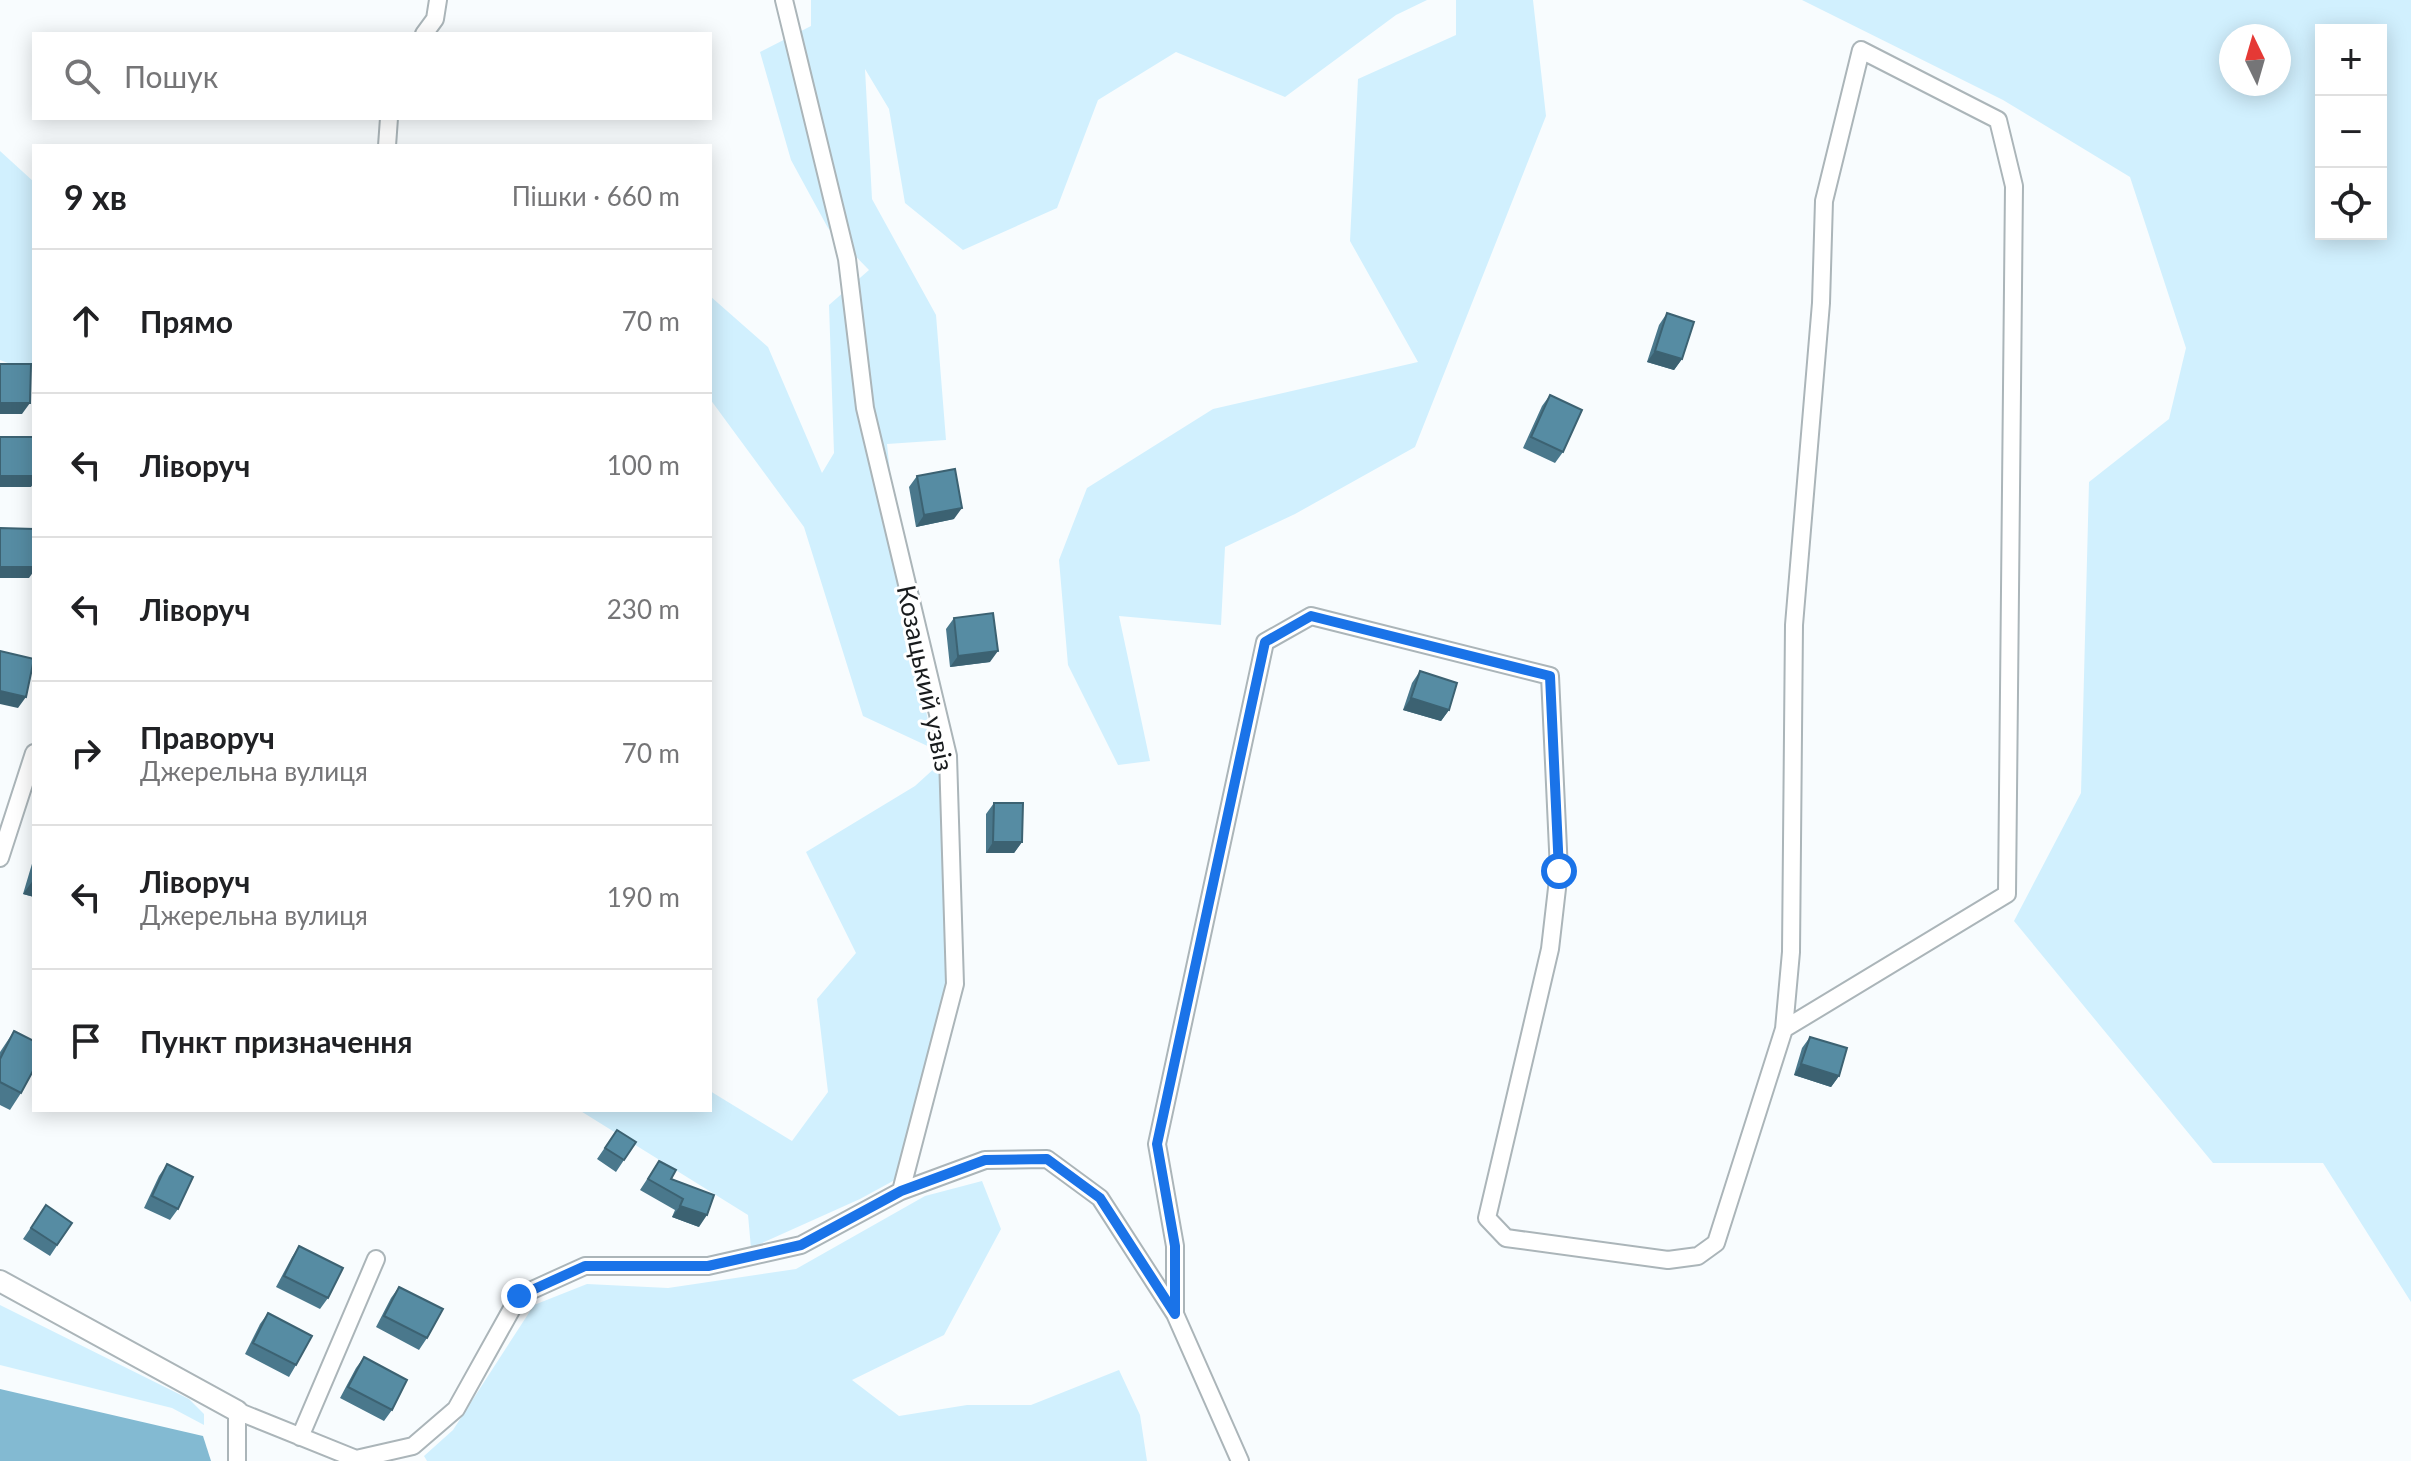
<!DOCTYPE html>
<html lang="uk">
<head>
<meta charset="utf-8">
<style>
	:root { --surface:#fff; --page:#f2f2f2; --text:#202124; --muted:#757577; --line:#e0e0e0 }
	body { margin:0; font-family:Lato,sans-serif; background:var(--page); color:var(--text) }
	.controls { position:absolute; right:24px; top:24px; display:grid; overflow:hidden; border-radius:0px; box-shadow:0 4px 20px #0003 }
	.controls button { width:72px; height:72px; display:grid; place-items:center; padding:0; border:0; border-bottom:2px solid var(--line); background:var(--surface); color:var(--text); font:40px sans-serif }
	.compass { position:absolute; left:2219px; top:24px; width:72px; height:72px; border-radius:50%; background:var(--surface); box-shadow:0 4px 20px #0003; rotate:355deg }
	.stop { position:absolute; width:24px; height:24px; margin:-18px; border:6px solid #1a73e8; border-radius:50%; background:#fff }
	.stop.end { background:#1a73e8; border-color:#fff; box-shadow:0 2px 8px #0008 }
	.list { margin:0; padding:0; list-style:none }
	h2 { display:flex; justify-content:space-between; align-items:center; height:104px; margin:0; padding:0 32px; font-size:34px }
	h2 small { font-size:26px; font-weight:400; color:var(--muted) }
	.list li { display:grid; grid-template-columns:52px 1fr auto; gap:24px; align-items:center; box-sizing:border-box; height:144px; padding:0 32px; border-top:2px solid var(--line) }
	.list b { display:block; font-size:30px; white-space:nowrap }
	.list p { margin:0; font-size:26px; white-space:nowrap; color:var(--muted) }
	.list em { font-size:26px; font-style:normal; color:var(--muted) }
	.icon { flex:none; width:44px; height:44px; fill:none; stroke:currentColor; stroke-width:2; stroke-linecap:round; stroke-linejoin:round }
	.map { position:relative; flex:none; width:2411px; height:1461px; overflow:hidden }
	.search { position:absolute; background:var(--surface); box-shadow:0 4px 20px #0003; left:32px; top:32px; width:680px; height:88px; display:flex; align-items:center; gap:20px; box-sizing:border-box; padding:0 28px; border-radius:0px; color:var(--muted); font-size:30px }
	.panel { position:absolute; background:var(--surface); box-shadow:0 4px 20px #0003; left:32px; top:144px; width:680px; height:968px; border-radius:0px }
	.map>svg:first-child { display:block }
	.green { fill:#d1f0fe; fill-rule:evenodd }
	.water { fill:#83bad2 }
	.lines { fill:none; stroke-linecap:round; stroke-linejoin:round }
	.minor-casing { stroke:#abb5b9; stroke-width:20 }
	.tertiary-casing { stroke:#abb5b9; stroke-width:24 }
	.minor { stroke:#fff; stroke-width:16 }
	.tertiary { stroke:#fff; stroke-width:20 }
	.wall { fill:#4a788c }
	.shaded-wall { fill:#3c6272 }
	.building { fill:#568ca3; stroke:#3c6272; stroke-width:2 }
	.route { stroke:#1a73e8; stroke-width:10 }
	.labels { text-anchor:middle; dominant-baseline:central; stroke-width:6; stroke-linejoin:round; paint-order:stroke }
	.street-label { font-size:26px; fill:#181b1d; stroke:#fff }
</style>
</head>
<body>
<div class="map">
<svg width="2411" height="1461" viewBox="0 0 2411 1461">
	<rect width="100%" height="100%" fill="#f8fcfe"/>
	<path class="green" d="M811,0h616l-31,15 -111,82 -109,-45 -78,48 -41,108 -94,42 -58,-47 -16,-94 -24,-40 7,130 64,116 10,125 -59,4 17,163 30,142 -71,-33 -59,-189 -94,-128v-103l58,51 54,126 12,-20 -5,-148 40,-35 -41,-42 -37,-68 -31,-108 51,-26z
		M1456,0h77l13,116 -131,331 -120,67 -70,33 -4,78 -102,-9 31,145 -32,4 -50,-100 -9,-105 28,-72 126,-79 205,-47 -68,-121 8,-162 98,-44z
		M1802,0h609v1302l-88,-139h-110l-199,-242 67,-128 8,-311 80,-63 17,-71 -56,-171 -127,-77zM2381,30v204h-60v-204zM2231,36h48v48h-48z
		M0,151l34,31v191l-34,-13z
		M948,756l7,228 -51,191 -44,24 -109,49 -3,-33 -169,-105h131v-19l82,50 36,-49 -11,-93 39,-46 -50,-101 109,-66z
		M982,1181l19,48 -57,106 -92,45 47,36 68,-11h64l88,-35 21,45 7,46h-720l-3,-5 29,-26 81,-125 53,-21 81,4 128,-19 129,-73z
		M0,1305l189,94 15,15v11l-32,-17 -172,-43z"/>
	<path class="water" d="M0,1389l203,47 8,25h-211z"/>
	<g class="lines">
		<defs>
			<path id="minor" d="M784,0l63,259 18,149 83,348 7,228 -54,207
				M424,34l11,-15 3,-19
				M387,146l2,-28
				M0,858l34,-105
				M1175,1314v-68l-18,-102 108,-502 46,-26 239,60 9,195 -9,78 -63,269 19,20 162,22 30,-4 18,-13 68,-214 7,-77 3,-327 27,-322 3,-102 37,-151 137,70 16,66 -7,708 -223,135
				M300,1437l76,-178
				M237,1461v-50l119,48 57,-13 43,-37 63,-113 66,-30h123l93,-21 100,-54 84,-31 62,-1 53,39 75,116 65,147"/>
			<path id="tertiary" d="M0,1281l237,130"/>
		</defs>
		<use href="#minor" class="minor-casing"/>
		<use href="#tertiary" class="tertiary-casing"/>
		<use href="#minor" class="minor"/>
		<use href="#tertiary" class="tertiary"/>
	</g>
	<path class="wall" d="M1667,313l15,46 -8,11 -27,-8 12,-37z
		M1550,395l13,57 -8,11 -32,-15 19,-42z
		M917,476l37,43 -38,8 -7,-40z
		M954,618l36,44 -40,5 -4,-38z
		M1420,671l29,39 -8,11 -38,-11 9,-27z
		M994,803l28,39 -8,11h-28v-39z
		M34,857v40l-11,-3z
		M14,1031l7,62 -11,17 -10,-5v-53z
		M1810,1037l29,39 -8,11 -37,-12 8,-27z
		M617,1130l19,12 -20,30 -19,-13z
		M659,1161l12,18 28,48 -27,-10 3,-7 -35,-20z
		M167,1164l11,45 -8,11 -26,-12 15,-32z
		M46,1205l26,18 -22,33 -27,-17z
		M299,1246l29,52 -8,11 -44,-22 16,-30z
		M399,1287l28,51 -8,12 -43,-23 15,-29z
		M268,1313l28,52 -7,12 -44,-23 15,-30z
		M364,1357l28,53 -8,11 -44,-23 16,-30z"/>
	<path class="shaded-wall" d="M1655,351l27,8 -8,11 -27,-8z
		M0,403h30l-8,11h-22z
		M0,476h34v7l-3,4h-31z
		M962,508l-8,11 -38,8 8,-12z
		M0,567h34v4l-5,7h-29z
		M998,651l-8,11 -40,5 8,-11z
		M0,691l26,6 -8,11 -18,-4z
		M1411,698l38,12 -8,11 -38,-11z
		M993,842h29l-8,11h-28z
		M34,879v18l-11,-3z
		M1801,1064l38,12 -8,11 -37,-12z
		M680,1206l27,9 -8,12 -27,-10z"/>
	<path class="building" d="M1667,313l27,9 -12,37 -27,-8z
		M0,364h31l-1,39h-30z
		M1550,395l32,15 -19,42 -32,-15z
		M0,437h34v39h-34z
		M955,469l7,39 -38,7 -7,-39z
		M0,528l34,1v38h-34z
		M993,613l5,38 -40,5 -4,-38z
		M0,651l34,8 -8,38 -26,-6z
		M1420,671l37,12 -8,27 -38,-12z
		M994,803h29l-1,39h-29z
		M14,1031l20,10v28l-13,24 -21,-11v-23z
		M1810,1037l37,11 -8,28 -38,-12z
		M617,1130l19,12 -12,18 -19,-12z
		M659,1161l17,9 -5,9 43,16 -7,20 -27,-9 3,-7 -35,-20z
		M167,1164l26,13 -15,32 -26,-13z
		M46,1205l26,18 -15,22 -26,-17z
		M299,1246l44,22 -15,30 -44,-22z
		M399,1287l44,22 -16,29 -43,-22z
		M268,1313l44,23 -16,29 -43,-22z
		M364,1357l43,23 -15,30 -44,-23z"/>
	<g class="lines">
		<path class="route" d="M519,1296l66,-30h123l93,-21 100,-54 84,-31 62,-1 53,39 75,116v-68l-18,-102 108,-502 46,-26 239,60 9,195"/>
	</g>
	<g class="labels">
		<g class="street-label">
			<text transform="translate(926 678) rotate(78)">Козацький узвіз</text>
		</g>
	</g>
</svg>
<div class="controls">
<button>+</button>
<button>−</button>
<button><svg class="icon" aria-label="locate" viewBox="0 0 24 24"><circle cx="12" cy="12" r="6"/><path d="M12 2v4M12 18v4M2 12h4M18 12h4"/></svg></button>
</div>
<svg class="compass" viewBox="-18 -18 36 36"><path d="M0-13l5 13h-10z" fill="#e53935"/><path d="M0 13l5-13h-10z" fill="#757577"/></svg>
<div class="stop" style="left:1559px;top:871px"></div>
<div class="stop end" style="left:519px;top:1296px"></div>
<div class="search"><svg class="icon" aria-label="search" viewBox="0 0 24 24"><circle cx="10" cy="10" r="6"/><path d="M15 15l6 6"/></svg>Пошук</div>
<section class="panel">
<h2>9 хв<small>Пішки · 660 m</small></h2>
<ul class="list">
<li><svg class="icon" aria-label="ahead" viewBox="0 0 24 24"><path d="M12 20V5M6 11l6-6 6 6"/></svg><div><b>Прямо</b></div><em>70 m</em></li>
<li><svg class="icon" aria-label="left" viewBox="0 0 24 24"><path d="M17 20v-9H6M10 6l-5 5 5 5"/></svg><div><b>Ліворуч</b></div><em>100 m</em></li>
<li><svg class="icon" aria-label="left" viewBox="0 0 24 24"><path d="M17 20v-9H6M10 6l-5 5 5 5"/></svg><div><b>Ліворуч</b></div><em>230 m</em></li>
<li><svg class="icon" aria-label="right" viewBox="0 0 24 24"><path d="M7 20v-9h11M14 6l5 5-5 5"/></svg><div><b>Праворуч</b><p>Джерельна вулиця</p></div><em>70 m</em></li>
<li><svg class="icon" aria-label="left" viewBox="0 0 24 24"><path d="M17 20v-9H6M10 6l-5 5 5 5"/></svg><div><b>Ліворуч</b><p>Джерельна вулиця</p></div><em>190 m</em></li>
<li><svg class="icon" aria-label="arrive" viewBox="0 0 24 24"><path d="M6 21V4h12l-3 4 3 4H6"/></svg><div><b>Пункт призначення</b></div></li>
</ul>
</section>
</div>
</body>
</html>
